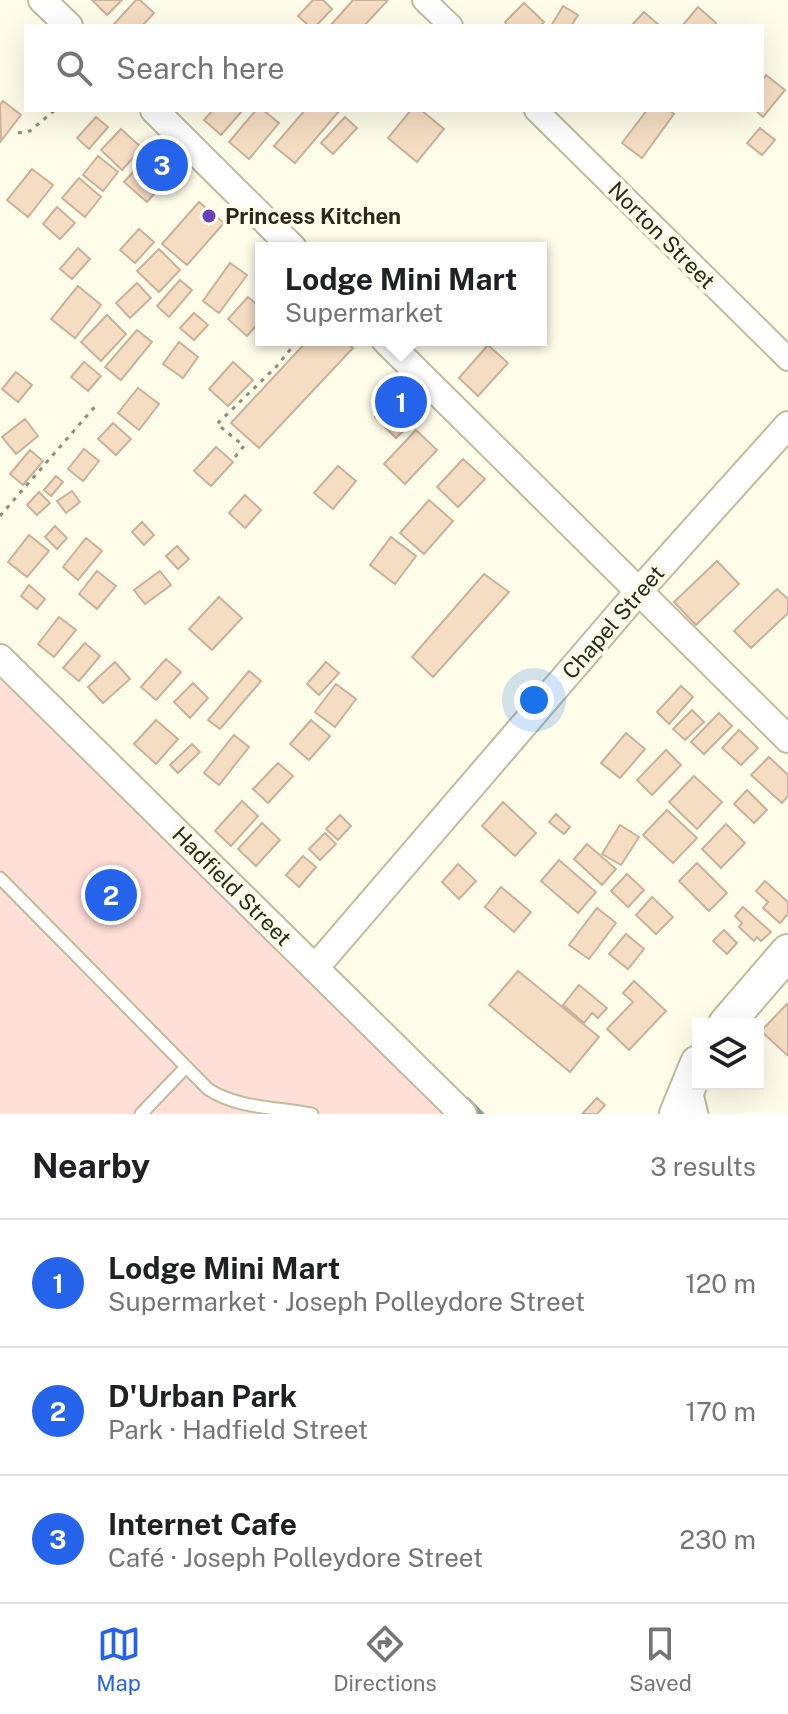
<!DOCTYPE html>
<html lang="en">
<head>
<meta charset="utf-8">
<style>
	:root { --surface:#fff; --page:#f2f2f2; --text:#202124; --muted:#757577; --line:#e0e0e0; --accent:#2563eb }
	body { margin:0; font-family:"Public Sans",sans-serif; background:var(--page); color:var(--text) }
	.controls { position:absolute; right:24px; bottom:24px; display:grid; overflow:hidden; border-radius:0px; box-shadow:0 8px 32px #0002 }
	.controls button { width:72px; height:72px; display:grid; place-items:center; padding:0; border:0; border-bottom:2px solid var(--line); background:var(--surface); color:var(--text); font:40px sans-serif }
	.you { position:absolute; left:534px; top:700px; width:28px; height:28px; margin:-20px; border:6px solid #fff; border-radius:50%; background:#1a73e8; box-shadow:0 0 0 12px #1a73e833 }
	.badge { display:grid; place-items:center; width:52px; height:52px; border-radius:50%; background:var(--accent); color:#fff; font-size:26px; font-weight:700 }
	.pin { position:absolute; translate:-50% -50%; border:4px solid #fff; box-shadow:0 2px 8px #0006 }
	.popup { position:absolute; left:255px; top:242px; width:292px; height:104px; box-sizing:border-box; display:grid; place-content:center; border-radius:0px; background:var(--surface); filter:drop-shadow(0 2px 6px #0005); font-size:26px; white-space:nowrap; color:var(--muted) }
	.popup b { font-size:30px; color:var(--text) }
	.popup::after { content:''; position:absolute; left:50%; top:100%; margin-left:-16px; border:16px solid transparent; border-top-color:var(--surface) }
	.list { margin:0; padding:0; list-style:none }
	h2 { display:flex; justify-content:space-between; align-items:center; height:104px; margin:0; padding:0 32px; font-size:34px }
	h2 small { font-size:26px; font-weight:400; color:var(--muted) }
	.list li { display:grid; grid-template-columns:52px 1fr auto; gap:24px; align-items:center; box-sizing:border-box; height:128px; padding:0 32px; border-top:2px solid var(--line) }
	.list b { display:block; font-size:30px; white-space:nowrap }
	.list p { margin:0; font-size:26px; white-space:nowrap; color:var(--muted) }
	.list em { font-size:26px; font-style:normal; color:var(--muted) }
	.icon { flex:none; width:44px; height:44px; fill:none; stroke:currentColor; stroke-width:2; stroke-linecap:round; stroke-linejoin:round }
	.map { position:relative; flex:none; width:788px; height:1114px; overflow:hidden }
	.search { position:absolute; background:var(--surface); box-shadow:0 8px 32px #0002; left:24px; right:24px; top:24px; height:88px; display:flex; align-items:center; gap:20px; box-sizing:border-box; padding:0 28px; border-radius:0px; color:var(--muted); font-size:30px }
	.sheet { height:488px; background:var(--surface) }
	nav { display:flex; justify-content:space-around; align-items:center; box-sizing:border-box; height:112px; border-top:2px solid var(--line); background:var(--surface); font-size:22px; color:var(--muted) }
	nav a { display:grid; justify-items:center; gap:4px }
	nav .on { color:var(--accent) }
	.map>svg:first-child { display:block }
	.green { fill:#ffdfd7 }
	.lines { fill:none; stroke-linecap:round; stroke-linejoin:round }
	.stream { stroke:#85a294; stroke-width:6 }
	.building { fill:#f5ddc3; stroke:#c9b299; stroke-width:2 }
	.service-casing { stroke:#bfbc9c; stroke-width:15 }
	.minor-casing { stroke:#bfbc9c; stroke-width:26 }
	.tertiary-casing { stroke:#bfbc9c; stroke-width:30 }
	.primary-casing { stroke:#bfbc9c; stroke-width:38 }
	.path { stroke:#8e8d7d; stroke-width:3; stroke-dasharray:4 6; stroke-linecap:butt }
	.service { stroke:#fff; stroke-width:11 }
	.minor { stroke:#fff; stroke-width:22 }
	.tertiary { stroke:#fff; stroke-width:26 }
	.primary { stroke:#fff; stroke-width:34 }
	.poi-dot { fill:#6641ba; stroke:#fefde9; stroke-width:3 }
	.labels { text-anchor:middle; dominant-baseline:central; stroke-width:8; stroke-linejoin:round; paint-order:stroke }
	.poi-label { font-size:22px; font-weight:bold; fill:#2a291c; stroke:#fefde9; text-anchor:start }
	.street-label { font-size:22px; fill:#2a291c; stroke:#fefde9 }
</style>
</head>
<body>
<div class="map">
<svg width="788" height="1114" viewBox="0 0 788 1114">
	<rect width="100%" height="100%" fill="#fefde9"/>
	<path class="green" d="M0,676l444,438h-444z"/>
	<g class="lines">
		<path class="stream" d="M467,1100l14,14"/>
	</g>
	<path class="building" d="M92,0h30l-15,15z
		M136,0h4l14,13 -12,13h-25l-3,-2z
		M313,0h10l9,9 -16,17h-7l-11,-10z
		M353,0h35l-24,26h-34z
		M524,3l20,19 -4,4h-32l-3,-4z
		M563,6l15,9 -7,11h-20z
		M698,7l18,16 -3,3h-31z
		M644,12l16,14h-29z
		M766,75l19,15 -22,27 -8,-7h7v-29z
		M3,101l18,14 -20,26 -1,-36z
		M213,110h30l-22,25 -17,-15z
		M256,110h7l16,13 -30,36 -20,-17z
		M305,110h35l-45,53 -21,-17z
		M411,110h10l23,19 -27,33 -29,-24z
		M647,110h22l5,4 -32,44 -20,-15z
		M96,117l12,10 -19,22 -12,-11z
		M345,117l12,11 -24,26 -12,-11z
		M760,128l15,12 -13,15 -15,-12z
		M121,129l21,19 -20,22 -21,-20z
		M152,151l22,20 -27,31 -23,-20z
		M98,156l20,16 -15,19 -20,-16z
		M32,169l21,16 -25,32 -21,-17z
		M79,178l22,19 -16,20 -23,-19z
		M199,202l25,21 -37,42 -25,-21z
		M57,207l18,16 -15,16 -17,-15z
		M139,229l15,13 -19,21 -15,-13z
		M78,248l12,11 -18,20 -12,-10z
		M159,249l21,21 -21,22 -22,-21z
		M230,263l17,12 -28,38 -16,-12z
		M180,280l12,10 -23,27 -12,-11z
		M137,283l14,15 -21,20 -14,-15z
		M78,286l23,19 -26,33 -24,-19z
		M248,297l13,11v12l-14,16 -19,-17z
		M194,313l14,12 -14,15 -14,-12z
		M107,315l19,19 -25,27 -20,-19z
		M137,330l15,12 -31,38 -16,-13z
		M308,340h36l9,8 -94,100 -28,-25z
		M179,342l19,15 -15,21 -20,-14z
		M488,345l20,18 -30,33 -19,-18z
		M84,362l17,14 -13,15 -17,-14z
		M233,362l20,18 -25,26 -19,-17z
		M16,372l16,13 -14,17 -16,-13z
		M138,388l21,16 -20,26 -21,-17z
		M398,394l22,20 -24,24 -21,-21z
		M25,419l13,17 -22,18 -14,-17z
		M113,423l18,16 -15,16 -18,-16z
		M416,430l21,20 -32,34 -21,-20z
		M216,447l17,15 -22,24 -17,-15z
		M84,449l15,12 -16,20 -15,-12z
		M30,450l13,11 -20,24 -13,-11z
		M463,459l22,20 -27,28 -21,-20z
		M338,466l18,15 -23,28 -19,-16z
		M56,476l7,6 -12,14 -7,-6z
		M72,491l8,11 -14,11 -9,-12z
		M39,492l11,11 -13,12 -10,-10z
		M245,495l16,15 -16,18 -16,-15z
		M429,500l24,21 -29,33 -24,-21z
		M142,522l12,13 -10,10 -12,-13z
		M55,526l12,12 -10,11 -12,-12z
		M29,535l20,16 -22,26 -19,-15z
		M391,537l25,19 -21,28 -25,-19z
		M86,538l16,13 -24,29 -15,-13z
		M177,546l12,13 -11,10 -12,-13z
		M717,561l22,23 -43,41 -22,-23z
		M97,571l19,15 -19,23 -18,-15z
		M160,571l11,14 -26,19 -11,-14z
		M484,574l25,18 -76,85 -21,-20z
		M29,585l16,14 -8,10 -16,-13z
		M777,589l11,10v14l-37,35 -17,-17z
		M219,597l23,21 -30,32 -23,-21z
		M59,617l17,13 -22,27 -16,-13z
		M85,643l15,13 -21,25 -16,-13z
		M166,659l15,13 -25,28 -15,-13z
		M115,662l15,17 -27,24 -15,-16z
		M326,662l13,11 -20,22 -12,-11z
		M249,671l12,10 -41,48 -12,-9z
		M193,683l15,15 -18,20 -16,-16z
		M336,684l20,15 -21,28 -20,-15z
		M681,686l12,11 -24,27 -12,-12z
		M692,710l12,12 -19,18 -12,-11z
		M719,713l13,13 -28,28 -13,-12z
		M156,720l22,19 -22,25 -22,-20z
		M311,720l19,16 -21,24 -19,-16z
		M739,730l19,18 -17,17 -19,-17z
		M626,733l19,16 -25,29 -19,-15z
		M234,735l15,12 -30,38 -15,-12z
		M192,744l8,8 -22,21 -8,-8z
		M666,750l15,15 -29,30 -15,-15z
		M769,757l19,18v21l-6,7 -31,-28z
		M278,763l15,13 -25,27 -15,-14z
		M694,776l28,26 -25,27 -28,-27z
		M747,790l20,20 -13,13 -20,-19z
		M242,801l16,15 -27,30 -16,-15z
		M503,802l33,31 -21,23 -33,-30z
		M667,810l30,28 -24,25 -30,-28z
		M556,814l14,13 -6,7 -15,-12z
		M340,815l11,11 -13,14 -12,-11z
		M262,823l18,17 -24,26 -18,-17z
		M726,824l19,19 -24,25 -19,-19z
		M620,825l19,12 -18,28 -19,-11z
		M325,833l11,11 -16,16 -11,-11z
		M587,844l29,25 -14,16 -28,-26z
		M303,856l13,11 -17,20 -13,-12z
		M559,860l37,32 -18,21 -37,-32z
		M697,863l30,30 -18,18 -30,-30z
		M458,864l18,17 -17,18 -17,-17z
		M627,874l17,16 -16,17 -17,-16z
		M765,881l23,21v12l-8,9 -17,-15 5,-6 -12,-11z
		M501,887l30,25 -17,20 -29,-25z
		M652,897l21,20 -17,17 -20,-19z
		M743,907l28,25 -10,9 -4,-4 -3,4 -15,-14 3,-4 -7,-7z
		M597,908l19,15 -27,36 -20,-14z
		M724,930l13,13 -10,11 -14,-13z
		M626,934l18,15 -16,20 -19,-15z
		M518,971l81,66 -29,35 -81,-67z
		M634,981l32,30 -37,39 -22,-21 26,-27 -10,-9z
		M579,985l28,23 -9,10 -6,-5 -8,10 -21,-18z
		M787,1004l1,1v51l-27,-25z
		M597,1098l8,7 -8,9h-15z"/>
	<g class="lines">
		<defs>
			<path id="service" d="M0,878l208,211c30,20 70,18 104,25
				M696,1089l6,25
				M141,1114l45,-47"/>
			<path id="minor" d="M424,0l27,26
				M536,110l252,249"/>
			<path id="tertiary" d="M42,0l27,26
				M154,110l139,138
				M385,340l403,399
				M0,658l463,456
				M315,968l324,-377 149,-166"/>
			<path id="primary" d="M726,1024l62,-72
				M677,1114l21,-51"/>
		</defs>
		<use href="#service" class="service-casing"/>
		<use href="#minor" class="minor-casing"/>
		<use href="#tertiary" class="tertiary-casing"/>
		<use href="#primary" class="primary-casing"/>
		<path class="path" d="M18,133l12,-2 25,-21
			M235,457l9,-11 -27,-22 59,-57 22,-27
			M0,516l98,-113"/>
		<use href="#service" class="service"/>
		<use href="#minor" class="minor"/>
		<use href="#tertiary" class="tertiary"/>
		<use href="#primary" class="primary"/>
	</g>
	<circle class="poi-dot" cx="209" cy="216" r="8"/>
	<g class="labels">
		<g class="poi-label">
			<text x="225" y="216">Princess Kitchen</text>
		</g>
		<g class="street-label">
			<text transform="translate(662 235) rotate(45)">Norton Street</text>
			<text transform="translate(613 622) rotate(-49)">Chapel Street</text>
			<text transform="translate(232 886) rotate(45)">Hadfield Street</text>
		</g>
	</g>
</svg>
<div class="controls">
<button><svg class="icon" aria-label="layers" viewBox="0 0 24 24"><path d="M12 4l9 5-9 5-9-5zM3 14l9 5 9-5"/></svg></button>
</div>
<div class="you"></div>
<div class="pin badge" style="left:401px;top:402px">1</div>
<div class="popup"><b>Lodge Mini Mart</b>Supermarket</div>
<div class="pin badge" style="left:111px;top:895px">2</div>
<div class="pin badge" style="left:162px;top:165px">3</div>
<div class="search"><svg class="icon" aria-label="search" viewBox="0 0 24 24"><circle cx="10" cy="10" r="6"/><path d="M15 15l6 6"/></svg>Search here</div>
</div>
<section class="sheet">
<h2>Nearby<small>3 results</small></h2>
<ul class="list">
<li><span class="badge">1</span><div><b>Lodge Mini Mart</b><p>Supermarket · Joseph Polleydore Street</p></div><em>120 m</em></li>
<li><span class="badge">2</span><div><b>D'Urban Park</b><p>Park · Hadfield Street</p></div><em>170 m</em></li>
<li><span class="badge">3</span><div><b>Internet Cafe</b><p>Café · Joseph Polleydore Street</p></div><em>230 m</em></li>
</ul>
</section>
<nav>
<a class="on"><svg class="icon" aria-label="map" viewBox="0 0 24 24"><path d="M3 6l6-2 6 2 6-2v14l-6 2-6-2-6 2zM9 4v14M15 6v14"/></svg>Map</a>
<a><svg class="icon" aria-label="directions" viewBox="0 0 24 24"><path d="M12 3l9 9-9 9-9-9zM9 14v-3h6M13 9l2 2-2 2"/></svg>Directions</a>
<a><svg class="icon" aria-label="saved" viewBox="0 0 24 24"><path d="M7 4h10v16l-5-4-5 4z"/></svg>Saved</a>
</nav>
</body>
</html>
